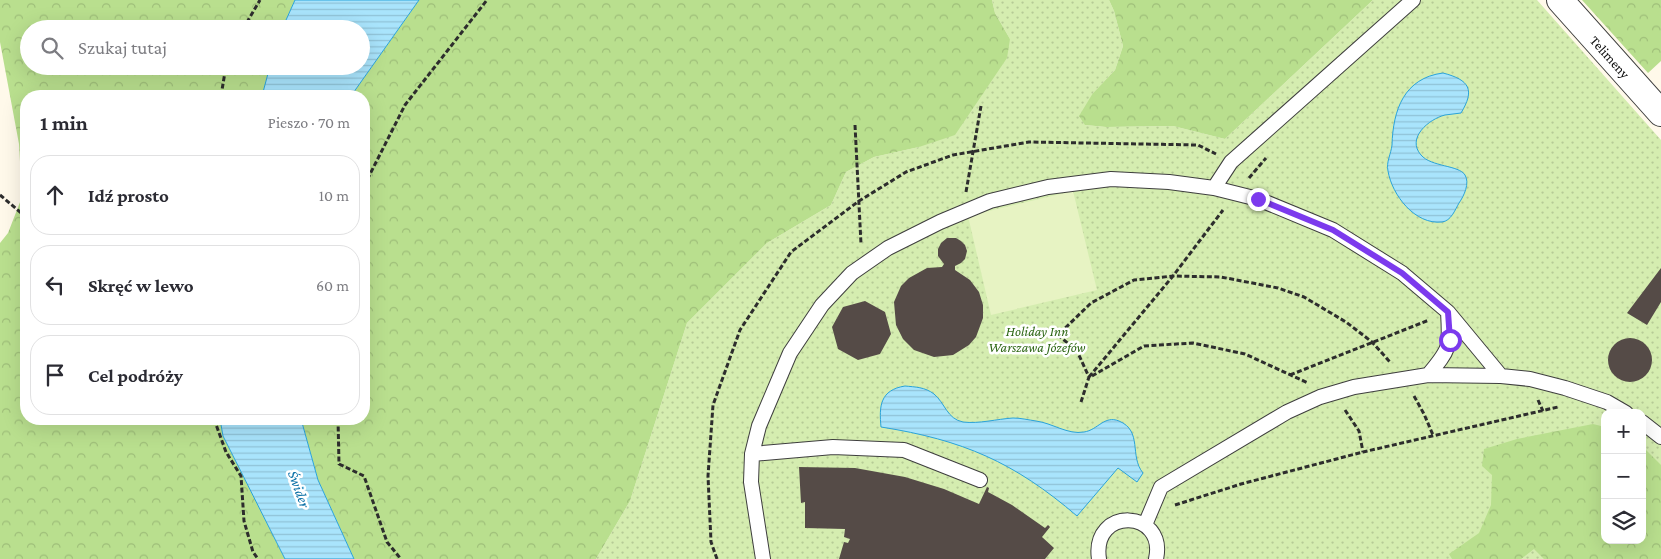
<!DOCTYPE html>
<html lang="pl">
<head>
<meta charset="utf-8">
<style>
	:root { --surface:#fff; --page:#f2f2f3; --text:#2b2b33; --muted:#7c7c81; --line:#e1e1e2 }
	body { margin:0; font-family:"Crimson Pro",serif; background:var(--page); color:var(--text) }
	.controls { position:absolute; right:15px; bottom:15px; display:grid; overflow:hidden; border-radius:10px; box-shadow:0 5px 20px #0002 }
	.controls button { width:45px; height:45px; display:grid; place-items:center; padding:0; border:0; border-bottom:1px solid var(--line); background:var(--surface); color:var(--text); font:25px sans-serif }
	.stop { position:absolute; width:15px; height:15px; margin:-11px; border:4px solid #7c3aed; border-radius:50%; background:#fff }
	.stop.end { background:#7c3aed; border-color:#fff; box-shadow:0 1px 5px #0008 }
	.list { margin:0; padding:0; list-style:none }
	h2 { display:flex; justify-content:space-between; align-items:center; height:65px; margin:0; padding:0 20px; font-size:21px }
	h2 small { font-size:16px; font-weight:400; color:var(--muted) }
	.list li { display:grid; grid-template-columns:32px 1fr auto; gap:15px; align-items:center; box-sizing:border-box; height:80px; margin:0 10px 10px; padding:0 10px; border:1px solid var(--line); border-radius:20px }
	.list b { display:block; font-size:19px; white-space:nowrap }
	.list em { font-size:16px; font-style:normal; color:var(--muted) }
	.icon { flex:none; width:28px; height:28px; fill:none; stroke:currentColor; stroke-width:2; stroke-linecap:round; stroke-linejoin:round }
	.map { position:relative; flex:none; width:1661px; height:559px; overflow:hidden }
	.search { position:absolute; background:var(--surface); box-shadow:0 5px 20px #0002; left:20px; top:20px; width:350px; height:55px; display:flex; align-items:center; gap:12px; box-sizing:border-box; padding:0 18px; border-radius:28px; color:var(--muted); font-size:19px }
	.panel { position:absolute; background:var(--surface); box-shadow:0 5px 20px #0002; left:20px; top:90px; width:350px; height:335px; border-radius:20px }
	.map>svg:first-child { display:block }
	.grass { fill:url(#grass-dots); fill-rule:evenodd }
	.forest { fill:url(#forest-crowns) }
	.pitch { fill:#e7f3c3 }
	.water { fill:url(#water-rules); stroke:#2aa3d9 }
	.building { fill:#554b47 }
	.lines { fill:none; stroke-linecap:round; stroke-linejoin:round }
	.service-casing { stroke:#3e3e3e; stroke-width:16 }
	.minor-casing { stroke:#3e3e3e; stroke-width:28 }
	.path { stroke:#2d2d2d; stroke-width:3; stroke-dasharray:5 2.5; stroke-linecap:butt }
	.service { stroke:#fff; stroke-width:14 }
	.minor { stroke:#fff; stroke-width:26 }
	.route { stroke:#7c3aed; stroke-width:6 }
	.labels { text-anchor:middle; dominant-baseline:central; stroke-width:5; stroke-linejoin:round; paint-order:stroke }
	.street-label { font-size:14px; fill:#0b0b0b; stroke:#fff }
	.park-label { font-size:14px; font-style:italic; fill:#2f6817; stroke:#fff }
	.water-label { font-size:15px; font-style:italic; fill:#0b71a7; stroke:#fff }
</style>
</head>
<body>
<div class="map">
<svg width="1661" height="559" viewBox="0 0 1661 559">
	<defs>
		<pattern id="grass-dots" width="8" height="8" patternUnits="userSpaceOnUse" patternTransform="scale(1.25)"><rect width="8" height="8" fill="#d5edb0"/><path d="M2 2h.1M6 6h.1" fill="none" stroke="#b6ca96" stroke-width="1.8" stroke-linecap="round"/></pattern>
		<pattern id="forest-crowns" width="20" height="18" patternUnits="userSpaceOnUse" patternTransform="scale(1.25)"><rect width="20" height="18" fill="#b9df8e"/><path d="M2 6a3 3 0 1 1 6 0M12 15a3 3 0 1 1 6 0" fill="none" stroke="#9ebe79"/></pattern>
		<pattern id="water-rules" width="6" height="5" patternUnits="userSpaceOnUse" patternTransform="scale(1.25)"><rect width="6" height="5" fill="#a9e4fc"/><path d="M0 2.5h6" fill="none" stroke="#90c2d7"/></pattern>
	</defs>
	<rect width="100%" height="100%" fill="#fff9ea"/>
	<path class="grass" d="M992,0h117l5,11 9,35 -8,24 -22,23 -8,32 21,2 67,-1 52,13 148,-139h164l124,140v419h-1065l34,-58 57,-178 80,-80 64,-38 15,-33 28,-15 45,-10 91,-108 -15,-26zM1605,413h37v127h-37z"/>
	<path class="forest" d="M0,0h295l-13,29h-253v37h241l-8,30h-236v323h194l3,17 62,123h-285v-316l8,-10 14,-36 -3,-53 -19,-102z
		M419,0h573l3,13 15,26 -3,19 -52,77 -36,12 -45,10 -28,15 -15,33 -64,38 -80,80 -57,178 -34,58h-242l-36,-79 -17,-61h63v-323h-13z
		M1109,0h264l-148,139 -52,-13 -67,1 -21,-2 -6,-9 14,-23 22,-23 8,-24 -9,-35z
		M1582,0h79v61l-13,12z
		M1593,424l12,3v113h37v-94l19,19v94h-117l-10,-10 -13,10h-69l-3,-5 30,-21 12,-28 1,-30 -10,-9 2,-17 33,-10z"/>
	<path class="pitch" d="M1073,191l24,99 -106,25 -23,-99z"/>
	<path class="water" d="M295,0h124l-68,96h-89l8,-30h91v-37h-79z
		M1443,73c27,7 32,17 18,40 -5,1 -11,1 -16,2 -16,4 -39,23 -24,40 10,12 38,10 44,20 5,8 -1,21 -6,28 -4,7 -8,18 -17,19 -27,3 -50,-27 -54,-51 -2,-9 3,-17 4,-26 1,-35 12,-67 51,-72z
		M905,386c10,1 20,1 29,8 11,9 13,25 29,28 16,2 34,-3 50,-4 8,0 16,2 23,3 16,2 32,14 48,11 14,-2 20,-17 35,-11 24,10 10,35 24,52l-6,9 -19,-14 -41,48c-63,-54 -114,-76 -196,-89 -2,-21 -1,-37 24,-41z
		M220,419h81l17,61 36,79h-69l-62,-123z"/>
	<path class="building" d="M947,238h9l5,3 4,4 2,6 -2,8 -4,4 -6,3v4l15,10 9,12 4,13v13l-7,19 -7,8 -16,10 -19,2 -20,-7 -11,-11 -7,-14 -2,-23 7,-16 8,-8 18,-10 15,-1 2,-3 -6,-8v-7l3,-6z
		M1661,268v34l-14,23 -20,-12z
		M865,301l20,11 6,22 -11,20 -22,6 -20,-11 -6,-22 11,-20z
		M1608 360a22 22 0 1 1 44 0a22 22 0 1 1-44 0Z
		M799,467l56,1 50,9 39,12 35,15 8,-17 2,1 -1,4 24,13 33,23 3,-3 2,2 -8,10 12,11 -9,11h-206l5,-17 4,1 2,-4 -6,-2 1,-8 -40,-1v-26l-4,1z"/>
	<g class="lines">
		<defs>
			<path id="service" d="M1214,188l17,-26 182,-162
				M1428,375c23,-27 22,-28 20,-63l53,64
				M1642,422l19,15
				M752,454l81,-7 71,3 76,30
				M1145,525l16,-38 126,-75 33,-15 34,-10 74,-12 73,1 29,3 35,9 42,14 19,11
				M763,559l-12,-77 1,-28 7,-28 31,-73 32,-48 30,-32 36,-25 52,-26 50,-21 58,-14 63,-8 58,3 45,6 44,11 75,31 69,43 46,39
				M1099,559c-8,-53 68,-50 57,0"/>
			<path id="minor" d="M1560,0l101,113"/>
		</defs>
		<use href="#service" class="service-casing"/>
		<use href="#minor" class="minor-casing"/>
		<path class="path" d="M243,29l17,-29
			M221,96l5,-30
			M855,125l6,119
			M1249,178l17,-20
			M364,186l41,-81 82,-105
			M966,192l15,-86
			M0,195l26,22
			M1290,375l139,-55
			M1092,376l52,-30 49,-3 52,11 63,29
			M1089,377l84,-101 50,-66
			M1414,396l10,18 9,21
			M1538,400l5,11
			M1081,402l8,-25 -12,-26 -19,-16 33,-32 43,-23 39,-4 48,1 57,11 26,9 42,25 26,20 18,20
			M1345,410l14,21 4,21
			M214,419l12,33 15,24 3,45 9,31 5,7
			M338,419l1,45 25,12 23,66 14,17
			M1175,505l66,-21 122,-32 195,-45
			M717,559l-6,-17 -3,-66 5,-71 27,-75 51,-78 68,-51 47,-29 47,-17 76,-13 169,3 18,9"/>
		<use href="#service" class="service"/>
		<use href="#minor" class="minor"/>
	</g>
	<g class="lines">
		<path class="route" d="M1258,199l75,31 69,43 46,39 2,28"/>
	</g>
	<g class="labels">
		<g class="street-label">
			<text transform="translate(1610 57) rotate(48)">Telimeny</text>
		</g>
		<g class="park-label">
			<text x="1037" y="331">Holiday Inn<tspan x="1037" dy="16">Warszawa Józefów</tspan></text>
		</g>
		<g class="water-label">
			<text transform="translate(299 489) rotate(70)">Świder</text>
		</g>
	</g>
</svg>
<div class="controls">
<button>+</button>
<button>−</button>
<button><svg class="icon" aria-label="layers" viewBox="0 0 24 24"><path d="M12 4l9 5-9 5-9-5zM3 14l9 5 9-5"/></svg></button>
</div>
<div class="stop" style="left:1450px;top:340px"></div>
<div class="stop end" style="left:1258px;top:199px"></div>
<div class="search"><svg class="icon" aria-label="search" viewBox="0 0 24 24"><circle cx="10" cy="10" r="6"/><path d="M15 15l6 6"/></svg>Szukaj tutaj</div>
<section class="panel">
<h2>1 min<small>Pieszo · 70 m</small></h2>
<ul class="list">
<li><svg class="icon" aria-label="ahead" viewBox="0 0 24 24"><path d="M12 20V5M6 11l6-6 6 6"/></svg><div><b>Idź prosto</b></div><em>10 m</em></li>
<li><svg class="icon" aria-label="left" viewBox="0 0 24 24"><path d="M17 20v-9H6M10 6l-5 5 5 5"/></svg><div><b>Skręć w lewo</b></div><em>60 m</em></li>
<li><svg class="icon" aria-label="arrive" viewBox="0 0 24 24"><path d="M6 21V4h12l-3 4 3 4H6"/></svg><div><b>Cel podróży</b></div></li>
</ul>
</section>
</div>
</body>
</html>
